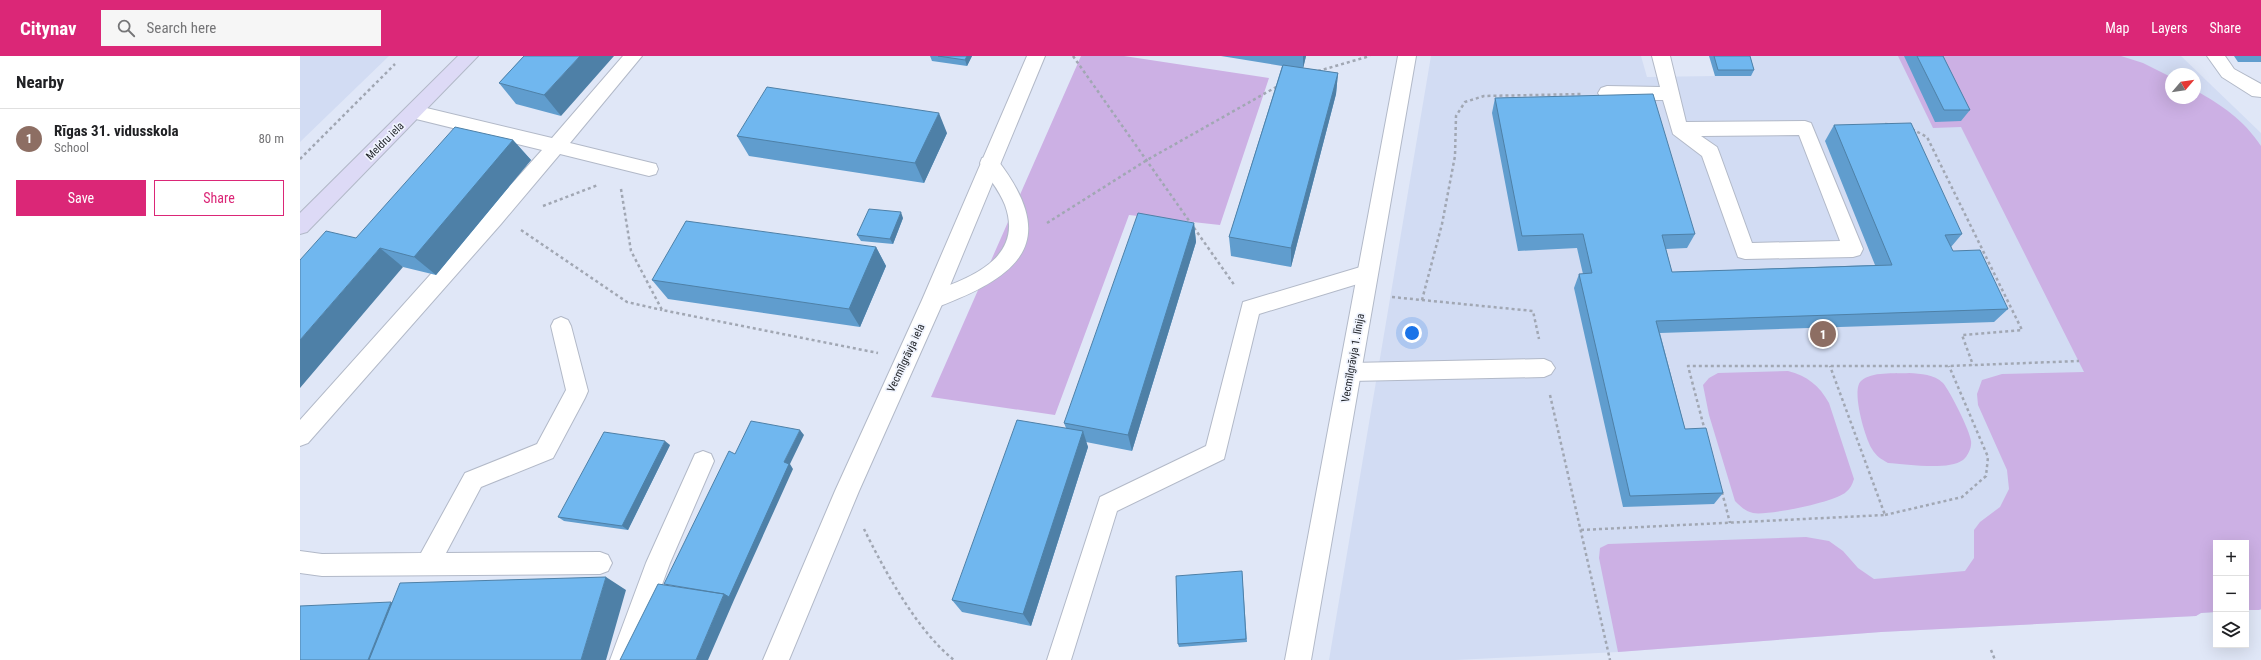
<!DOCTYPE html>
<html lang="en">
<head>
<meta charset="utf-8">
<style>
	:root { --surface:#fff; --page:#f6f6f6; --text:#202124; --muted:#757577; --line:#e0e0e0; --accent:#db2777 }
	body { margin:0; font-family:"Roboto Condensed",sans-serif; background:var(--page); color:var(--text) }
	.controls { position:absolute; right:12px; bottom:12px; display:grid; overflow:hidden; border-radius:0px; box-shadow:0 4px 16px #0002 }
	.controls button { width:36px; height:36px; display:grid; place-items:center; padding:0; border:0; border-bottom:1px solid var(--line); background:var(--surface); color:var(--text); font:20px sans-serif }
	.compass { position:absolute; left:1865px; top:12px; width:36px; height:36px; border-radius:50%; background:var(--surface); box-shadow:0 4px 16px #0002; rotate:61deg }
	.you { position:absolute; left:1112px; top:277px; width:14px; height:14px; margin:-10px; border:3px solid #fff; border-radius:50%; background:#1a73e8; box-shadow:0 0 0 6px #1a73e833 }
	.badge { display:grid; place-items:center; width:26px; height:26px; border-radius:50%; background:var(--accent); color:#fff; font-size:13px; font-weight:700 }
	.pin { position:absolute; translate:-50% -50%; border:2px solid #fff; box-shadow:0 1px 4px #0006 }
	.list { margin:0; padding:0; list-style:none }
	h2 { display:flex; justify-content:space-between; align-items:center; height:52px; margin:0; padding:0 16px; font-size:17px }
	h2 small { font-size:13px; font-weight:400; color:var(--muted) }
	.list li { display:grid; grid-template-columns:26px 1fr auto; gap:12px; align-items:center; box-sizing:border-box; height:60px; padding:0 16px; border-top:1px solid var(--line) }
	.list b { display:block; font-size:15px; white-space:nowrap }
	.list p { margin:0; font-size:13px; white-space:nowrap; color:var(--muted) }
	.list em { font-size:13px; font-style:normal; color:var(--muted) }
	.actions { display:flex; gap:8px; padding:12px 16px }
	.actions a { flex:1; padding:9px 0; border:1px solid var(--accent); border-radius:0px; text-align:center; font-size:14px; color:var(--accent) }
	.actions .main { background:var(--accent); color:#fff }
	.icon { flex:none; width:22px; height:22px; fill:none; stroke:currentColor; stroke-width:2; stroke-linecap:round; stroke-linejoin:round }
	.map { position:relative; flex:none; width:1961px; height:604px; overflow:hidden }
	header { display:flex; align-items:center; gap:24px; box-sizing:border-box; height:56px; padding:0 20px; background:var(--accent); color:#fff }
	header strong { font-size:19px }
	nav { display:flex; gap:22px; margin-inline-start:auto; font-size:14px }
	.search { width:280px; height:36px; background:var(--page); display:flex; align-items:center; gap:10px; box-sizing:border-box; padding:0 14px; border-radius:0px; color:var(--muted); font-size:15px }
	main { display:flex }
	aside { flex:1; background:var(--surface) }
	.map>svg:first-child { display:block }
	.built { fill:#d2dcf3; fill-rule:evenodd }
	.green { fill:#ccb0e4 }
	.lines { fill:none; stroke-linecap:round; stroke-linejoin:round }
	.lane-casing { stroke:#b2b9c8; stroke-width:2 }
	.street-casing { stroke:#b2b9c8; stroke-width:2 }
	.secondary-casing { stroke:#b2b9c8; stroke-width:2 }
	.path { stroke:#a1a7b3; stroke-width:2.5; stroke-dasharray:3 3; stroke-linecap:butt }
	.lane { fill:#fff; fill-rule:evenodd }
	.street { fill:#fff; fill-rule:evenodd }
	.secondary { fill:#dddaf6; fill-rule:evenodd }
	.wall { fill:#609dce }
	.shaded-wall { fill:#4e80a7 }
	.building { fill:#70b7ef; stroke:#4e80a7 }
	.labels { text-anchor:middle; dominant-baseline:central; stroke-width:3.5; stroke-linejoin:round; paint-order:stroke }
	.street-label { font-size:11px; fill:#23262b; stroke:#f0f4fe }
</style>
</head>
<body>
<header>
<strong>Citynav</strong>
<div class="search"><svg class="icon" aria-label="search" viewBox="0 0 24 24"><circle cx="10" cy="10" r="6"/><path d="M15 15l6 6"/></svg>Search here</div>
<nav><a>Map</a><a>Layers</a><a>Share</a></nav>
</header>
<main>
<aside>
<h2>Nearby<small></small></h2>
<ul class="list">
<li><span class="badge" style="background:#8d6e63">1</span><div><b>Rīgas 31. vidusskola</b><p>School</p></div><em>80 m</em></li>
</ul>
<div class="actions"><a class="main">Save</a><a>Share</a></div>
</aside>
<div class="map">
<svg width="1961" height="604" viewBox="0 0 1961 604">
	<rect width="100%" height="100%" fill="#e0e7f7"/>
	<path class="built" d="M0,0h89l-89,86z
		M1131,0h210l6,21 68,-1 30,-20h436l80,77v477h-15v-67h-30v69l-15,1 -5,3 -315,16 -263,20 -162,8h-127zM1871,18h24v24h-24z"/>
	<path class="green" d="M781,0h43l145,22 -49,147 -91,-10 -74,200 -124,-18z
		M1598,0h223l22,7 28,14v21h24v-8c28,16 48,29 66,56v463l-2,1h-13v-67h-30v69l-15,1 -5,3 -315,16 -263,20 -19,-94 1,-10 8,-4 198,-7 23,4 14,10 15,17 16,11 91,-8 9,-13v-28l6,-8 20,-15 9,-18 -2,-19 -29,-65 -1,-11 5,-14 20,-6 82,-2 -123,-245 -28,1z
		M1488,315c19,5 31,14 41,32l25,76c-2,6 -4,10 -8,13 -10,10 -79,24 -93,21 -8,-2 -12,-6 -18,-12l-26,-86 -6,-30 6,-7 9,-5z
		M1609,317c12,1 25,1 34,10 7,8 27,48 28,58 1,6 -3,15 -8,19 -15,11 -57,4 -75,3 -7,-4 -12,-7 -16,-14 -7,-11 -21,-59 -11,-68 11,-10 33,-7 48,-8z"/>
	<g class="lines">
		<defs>
			<path id="lane" d="M323,0h19l-72,87 86,21 2,5 -2,5 -7,2 -89,-22 -59,70 -193,219 -8,3v-26l242,-270 -134,-33 -3,-5 3,-5 6,-2 138,33z
				M1352,0h18l16,66 119,-1 6,2 52,126 -3,6 -7,2 -108,2 -7,-2 -36,-101 -29,-22 -10,-34h-56l-6,-2 -3,-5 3,-5 6,-2 53,1zM1499,79l41,106 -88,2 -33,-91 -2,-5 -16,-11z
				M1907,0h18l9,13 27,15v13l-9,-1 -30,-19z
				M689,100l7,2c63,81 28,116 -56,148l-7,2 -7,-2 -3,-6 3,-6c41,-15 99,-34 79,-89 -6,-16 -18,-28 -25,-42l2,-5z
				M1067,209l7,2 3,6 -3,6 -115,35 -35,145 -107,52 -46,149h-24l53,-163 106,-51 37,-144z
				M261,261l7,3 3,6 17,65 -3,7 -32,60 -72,29 -35,66 154,-1 8,3 4,8 -4,8 -8,3 -278,2 -22,-3v-22l22,3 99,-1 44,-80 72,-29 29,-54 -15,-64 3,-6z
				M1244,303l7,3 4,6 -4,6 -7,3 -193,4 -7,-3 -4,-6 4,-6 7,-3z
				M403,395l8,3 3,7 -44,102 -36,97h-24l36,-97 49,-109z"/>
			<path id="street" d="M727,0h18l-101,244 -85,191 -70,169h-26l72,-169 87,-191z
				M1098,0h18l-105,604h-26z"/>
			<path id="secondary" d="M158,0h20l-171,176 -7,2v-21z"/>
		</defs>
		<use href="#lane" class="lane-casing"/>
		<use href="#street" class="street-casing"/>
		<use href="#secondary" class="secondary-casing"/>
		<path class="path" d="M773,0l162,230
			M1018,15l52,-15
			M1585,68l17,1
			M1612,73l15,8 95,193 -60,5 11,30
			M0,103l95,-95
			M321,133l10,62 31,59 216,43
			M243,150l55,-21
			M747,167l100,-63 131,-74
			M221,174l106,72 35,8
			M1092,241l30,3 20,-76 13,-68 1,-40 9,-14 19,-6 98,-2
			M1122,244l111,11 6,28
			M1250,339l60,265
			M1405,375l-17,-65h261l130,-5
			M1422,436l8,31
			M1585,459l77,-18 24,-21 2,-19 -39,-91
			M564,473c20,41 54,103 90,131
			M1281,474l304,-15 -55,-149
			M1691,594l4,10"/>
		<use href="#lane" class="lane"/>
		<use href="#street" class="street"/>
		<use href="#secondary" class="secondary"/>
	</g>
	<path class="wall" d="M224,0l37,60 -45,-12 -17,-21z
		M630,0h42l-5,10 -35,-5z
		M921,0h85l-3,12 35,5 -2,21 -45,173 -60,-11 -2,-19 53,-171z
		M1409,0h41l4,14 -3,6h-36z
		M1604,0h39l27,54 -9,11 -26,1z
		M1934,0h27v6h-23z
		M1195,42l200,136 -8,14 -21,1 6,23 203,-7 -50,-124 9,-16 128,109 -11,13 2,4 55,58 -14,13 -334,11 25,96 38,64 -9,11 -91,3 -49,-219 5,-14h4l-6,-26 -59,3 -26,-138z
		M647,77l-23,50 -175,-27 -12,-20z
		M213,84l18,20 -95,115 -33,-8 -47,-29z
		M603,162l-10,26 -32,-3 -4,-6z
		M894,167l2,19 -64,209 -46,-9 2,5 -57,179 -69,-14 -10,-12 114,-172 -2,-5z
		M576,191l10,19 -26,61 -192,-28 -16,-19z
		M370,389l-42,85 -64,-9 -6,-4z
		M942,515l5,71 -68,5 -1,-3z"/>
	<path class="shaded-wall" d="M280,0h34l-53,60 -17,-21z
		M667,0h5l-5,10 -2,-6z
		M1003,0h3l-3,13z
		M1038,17l-2,21 -45,173v-19z
		M639,57l8,20 -23,50 -9,-20z
		M213,84l18,20 -95,115 -22,-18z
		M601,156l2,6 -10,26 -3,-5z
		M894,167l2,19 -64,209 -4,-16z
		M576,191l10,19 -26,61 -11,-18z
		M80,192l23,19 -103,121v-48z
		M500,374l4,5 -14,29 3,5 -59,131 -26,60h-12l28,-66 60,-132z
		M783,375l5,16 -57,179 -8,-12z
		M365,385l5,4 -42,85 -6,-4z
		M306,521l20,13 -20,70h-25z
		M91,546l27,12 -18,46h-32z"/>
	<path class="building" d="M224,0h56l-36,39 -45,-12z
		M638,0h29l-2,4z
		M1414,0h36l4,14h-36z
		M1617,0h26l27,54h-26z
		M983,9l55,8 -47,175 -62,-11z
		M467,31l172,26 -24,50 -178,-27z
		M1353,38l42,140 -33,1 10,37 220,-7 -58,-140 77,-2 51,111 -17,1 8,16 27,-1 28,59 -352,12 29,108 21,-1 17,65 -93,3 -51,-222 13,-1 -9,-39 -61,2 -27,-138z
		M155,71l58,13 -99,117 -34,-9 -80,92v-80l26,-29 30,7z
		M569,153l32,3 -11,27 -33,-4z
		M838,157l56,10 -66,212 -64,-12z
		M386,165l190,26 -27,62 -197,-29z
		M717,364l66,11 -60,183 -71,-14z
		M451,365l49,9 -16,32 5,2 -60,133 -5,-3 -60,-10 65,-133 6,3z
		M304,376l61,9 -43,85 -64,-9z
		M942,515l4,68 -68,5 -2,-68z
		M306,521l-25,83h-212l31,-77z
		M358,528l66,10 -28,66h-76z
		M91,546l-23,58h-68v-54z"/>
	<g class="labels">
		<g class="street-label">
			<text transform="translate(85 85) rotate(-45)">Meldru iela</text>
			<text transform="translate(606 302) rotate(-65)">Vecmīlgrāvja iela</text>
			<text transform="translate(1053 302) rotate(-80)">Vecmīlgrāvja 1. līnija</text>
		</g>
	</g>
</svg>
<div class="controls">
<button>+</button>
<button>−</button>
<button><svg class="icon" aria-label="layers" viewBox="0 0 24 24"><path d="M12 4l9 5-9 5-9-5zM3 14l9 5 9-5"/></svg></button>
</div>
<svg class="compass" viewBox="-18 -18 36 36"><path d="M0-13l5 13h-10z" fill="#e53935"/><path d="M0 13l5-13h-10z" fill="#757577"/></svg>
<div class="you"></div>
<div class="pin badge" style="left:1523px;top:278px;background:#8d6e63">1</div>
</div>
</main>
</body>
</html>
